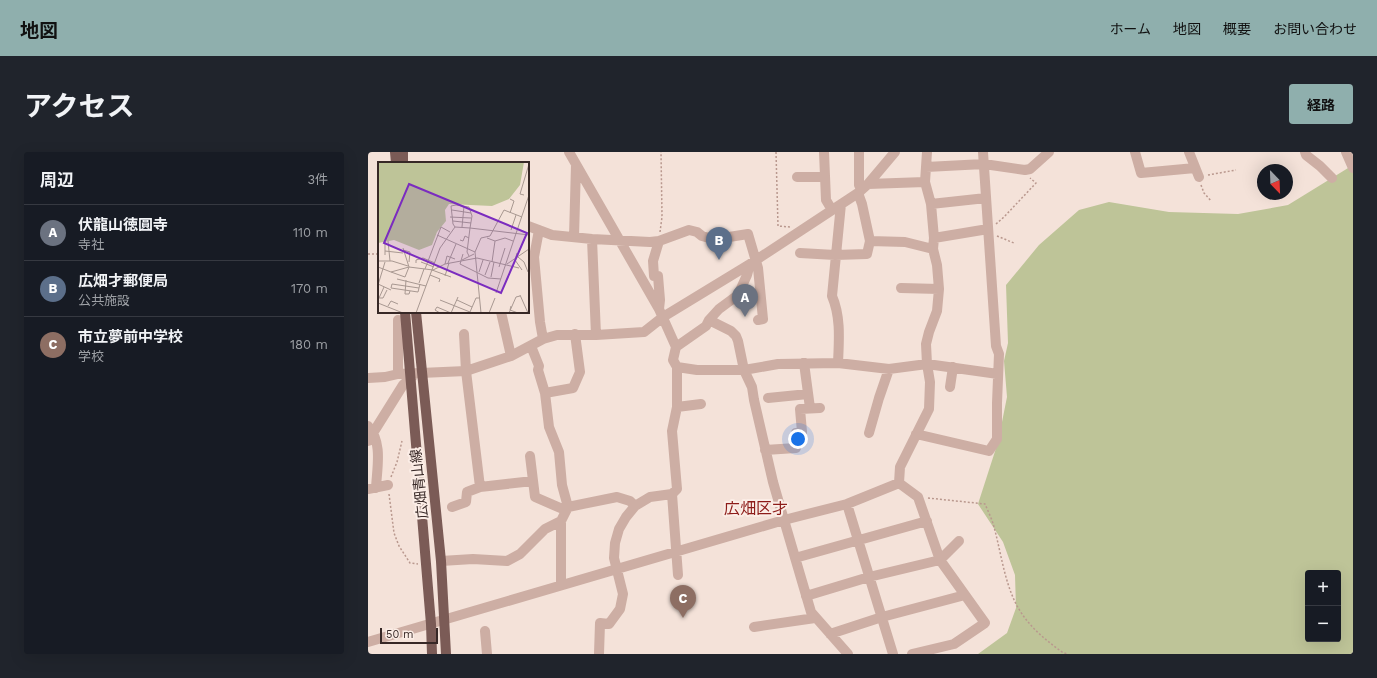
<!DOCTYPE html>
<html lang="ja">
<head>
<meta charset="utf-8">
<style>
	:root { --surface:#171b24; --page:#20242c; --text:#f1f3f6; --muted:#9ea1a6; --line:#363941; --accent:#8fafad }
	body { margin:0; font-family:"Work Sans","Noto Sans JP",sans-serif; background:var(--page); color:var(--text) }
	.controls { position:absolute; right:12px; bottom:12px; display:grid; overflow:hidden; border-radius:4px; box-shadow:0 4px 16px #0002 }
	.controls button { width:36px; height:36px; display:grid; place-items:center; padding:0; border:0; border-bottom:1px solid var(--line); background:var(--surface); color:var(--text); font:20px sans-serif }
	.compass { position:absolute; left:889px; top:12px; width:36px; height:36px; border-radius:50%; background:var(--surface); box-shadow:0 4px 16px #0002; rotate:157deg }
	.scale { position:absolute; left:12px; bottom:10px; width:58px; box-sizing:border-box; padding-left:4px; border:2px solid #372826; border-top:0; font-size:11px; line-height:14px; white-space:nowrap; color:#372826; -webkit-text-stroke:3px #fbede6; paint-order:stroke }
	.you { position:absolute; left:430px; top:287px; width:14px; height:14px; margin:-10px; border:3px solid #fff; border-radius:50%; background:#1a73e8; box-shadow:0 0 0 6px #1a73e833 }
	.badge { display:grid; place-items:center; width:26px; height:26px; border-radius:50%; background:var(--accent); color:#fff; font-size:13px; font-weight:700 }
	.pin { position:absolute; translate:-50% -33px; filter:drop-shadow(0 1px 2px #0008) }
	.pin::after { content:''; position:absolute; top:21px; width:14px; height:12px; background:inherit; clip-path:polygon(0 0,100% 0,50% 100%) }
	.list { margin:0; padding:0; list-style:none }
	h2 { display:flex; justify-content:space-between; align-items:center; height:52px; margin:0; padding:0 16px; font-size:17px }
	h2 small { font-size:13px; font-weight:400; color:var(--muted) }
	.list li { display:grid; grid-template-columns:26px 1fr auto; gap:12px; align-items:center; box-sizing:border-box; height:56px; padding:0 16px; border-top:1px solid var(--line) }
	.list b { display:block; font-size:15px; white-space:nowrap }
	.list p { margin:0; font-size:13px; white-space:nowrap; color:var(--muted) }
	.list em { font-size:13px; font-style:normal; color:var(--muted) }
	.map { position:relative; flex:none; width:985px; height:502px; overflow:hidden; border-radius:4px }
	header { display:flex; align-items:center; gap:24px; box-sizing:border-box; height:56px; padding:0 20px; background:var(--accent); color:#111 }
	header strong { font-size:19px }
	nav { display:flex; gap:22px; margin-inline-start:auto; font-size:14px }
	.intro { display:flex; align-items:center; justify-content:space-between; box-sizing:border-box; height:96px; padding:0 24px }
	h1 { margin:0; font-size:28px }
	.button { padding:10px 18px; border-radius:4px; background:var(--accent); color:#111; font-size:14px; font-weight:700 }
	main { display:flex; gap:24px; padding:0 24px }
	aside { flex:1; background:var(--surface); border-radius:4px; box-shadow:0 4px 16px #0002 }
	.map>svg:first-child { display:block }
	.green { fill:#bec498; fill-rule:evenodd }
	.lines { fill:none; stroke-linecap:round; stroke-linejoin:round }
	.path { stroke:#b9988e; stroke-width:1.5; stroke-dasharray:2 2; stroke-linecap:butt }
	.minor { stroke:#cdaea4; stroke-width:10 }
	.major { stroke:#7b5b56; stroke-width:10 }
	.labels { text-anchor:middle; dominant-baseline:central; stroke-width:4; stroke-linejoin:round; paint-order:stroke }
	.street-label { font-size:14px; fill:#372826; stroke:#fbede6 }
	.quarter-label { font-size:16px; fill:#8d1c19; stroke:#fbede6 }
	.inset-road { fill:none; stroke:#a89891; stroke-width:1 }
	.view { fill:#7b2cbf; fill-opacity:0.15; stroke:#7b2cbf; stroke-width:2 }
	.inset-edge { fill:none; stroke:#372826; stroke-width:2 }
</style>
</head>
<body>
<header>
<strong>地図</strong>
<nav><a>ホーム</a><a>地図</a><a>概要</a><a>お問い合わせ</a></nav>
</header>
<div class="intro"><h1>アクセス</h1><a class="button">経路</a></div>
<main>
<aside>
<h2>周辺<small>3件</small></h2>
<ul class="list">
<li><span class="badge" style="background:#6b7280">A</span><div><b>伏龍山徳圓寺</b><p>寺社</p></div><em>110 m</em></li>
<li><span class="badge" style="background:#5c6f8a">B</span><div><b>広畑才郵便局</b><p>公共施設</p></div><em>170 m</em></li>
<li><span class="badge" style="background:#8d6e63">C</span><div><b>市立夢前中学校</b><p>学校</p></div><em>180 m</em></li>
</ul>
</aside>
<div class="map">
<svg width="985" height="502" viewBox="0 0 985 502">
	<rect width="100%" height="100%" fill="#f4e2d9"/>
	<path class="green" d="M985,13v489h-375l29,-21 9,-25 -1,-33 -12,-33 -25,-38 20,-62 9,-45 -3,-36 4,-18 -2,-58 33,-40 40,-35 30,-8 60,10 69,2 50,-9zM940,421h30v66h-30z"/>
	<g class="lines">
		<path class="path" d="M408,0l2,74 12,1
			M840,23l28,-5
			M833,33l3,8 7,8
			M628,72l8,-7 32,-34 -6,-5
			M292,80l2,-15 -1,-65
			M629,84l17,7
			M0,102h11
			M23,325l6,-15 5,-21
			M21,342l5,39 5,13 11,17 8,1
			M560,346l57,6c3,7 7,15 9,23 8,29 11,62 28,87 11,16 25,27 40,38l5,2"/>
		<path class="minor" d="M201,0l90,157 17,38 -3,13 4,7v40l-5,24 5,58 -5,5 -22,3 -15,9 -9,11 -7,12 -4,14 -1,15 9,36 -3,15 -11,15 -9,-1 -1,31
			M456,0l2,48 6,10
			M491,0v33l2,5
			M767,0l6,21 54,-5
			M821,0l10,25
			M937,0l1,3 14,11 12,12
			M978,0l7,16
			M558,15l58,-3 41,6 5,-1 19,-17
			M429,25h28
			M500,32l57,-2
			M563,52l55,-6
			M160,74l24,9 40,4 58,3 9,-1 30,-11 8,2 5,4 7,2 20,-1 19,-3 10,34 5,51 -5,1
			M171,78l-5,27 6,65 3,17
			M206,85l2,-72
			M566,86l54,-9
			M224,87l4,96
			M502,89l35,1 28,7
			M432,101l35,2 32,-1 3,-13 -8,-37 -4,-11
			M533,136l38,1
			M291,157l1,-9 -2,-24h-4l-1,-15 6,-20
			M133,160l10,44
			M96,182l2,37 14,116
			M163,194l8,20 -1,4 7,23 4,34 10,25 3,33 6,22
			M308,195l30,-21 3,-6 10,-11 19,-14 9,-20 3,-11
			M436,211l6,45
			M470,211c1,-23 3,-46 -6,-67l9,-92
			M309,215l20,3h47l34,-6 60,-1 51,6 38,-5 71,10
			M30,222v-54
			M0,226l17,-1 13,-3 68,-3 45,-15 32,-17 14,-4h39l48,-3 19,-15 87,-53 108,-71 10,-9 27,-32
			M582,235l3,-20
			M177,241l28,-5 7,-16 -5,-38
			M400,246l40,-4
			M309,255l24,-3
			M0,274c15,17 9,41 8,62
			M501,281l10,-35 10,-29
			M548,282l73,17 8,-12v-36l2,-49 -3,-8 -13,-194
			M0,289l35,-56 12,-11
			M397,298l31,-2v-15l6,-1 -2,-23 20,-1
			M162,304l5,41 30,13
			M531,331l1,-16 29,-58 1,-27 -3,-18 -1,-20 3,-12 8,-21 2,-22 -2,-24 -4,-16 1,-11 -3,-34 -6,-22 2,-30
			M0,337l20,-4
			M304,342l6,81
			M479,352l46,150
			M84,355l14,-5 1,-10 13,-5 53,-6
			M193,369v64
			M427,406l132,-37
			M73,409l32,-2 34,2 13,-7 25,-25 16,-8 7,-14 49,-10 13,4 5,5
			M438,444l63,-19 71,-17 19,-19
			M386,475l61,-9
			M117,479l2,23
			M462,482l52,-17 83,-22
			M0,490l416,-122 -11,-38 -19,-82 -2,-13 -8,-17 -6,-29 -2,-5 -5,-5 -22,-11
			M480,502l-37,-42 -27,-92 63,-16 52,-21 19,14 22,63 45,63 -31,21 -42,10"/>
		<path class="major" d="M27,0l1,11
			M35,0v11
			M37,160l26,312 1,30
			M48,160l25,249 5,93"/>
	</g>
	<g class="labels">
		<g class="street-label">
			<text transform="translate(51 332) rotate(-96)">広畑青山線</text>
		</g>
		<g class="quarter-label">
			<text x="388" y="356">広畑区才</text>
		</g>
	</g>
	<g transform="translate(10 10)">
		<rect width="151" height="151" fill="#f4e2d9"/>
		<path d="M0,0h146l-4,23 -11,14 -17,7 -43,-2 -4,6 1,11 -9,11 -5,13 -13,5 -25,-10 -16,3z" fill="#bec498"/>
		<path class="inset-road" d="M146,33l-4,-1 9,-30M78,43l13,2 3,9 -2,12 -15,-1 -2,-3 -2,-18zM74,48l19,3M132,51l4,-12 -4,-2M72,55l21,1M75,59l18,2M84,65l2,-21M133,68l5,-15M59,73l38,17M109,76l8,3 10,-3 8,3M82,78l3,1 2,-5 4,2M10,79l2,20M7,80v13M25,88l7,2 -1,10M7,89l18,2M139,91l-2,7 7,10M85,92l-3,10 28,14 13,1M91,94l-2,-4 3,-24 59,7M140,95l6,5 4,10M84,98l12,-6M0,99h14l16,5M43,100l13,5M114,100l3,-21M38,101v-3l7,-2 12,5M70,101l8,-19M67,102l2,-8 8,3M129,102l22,-15M0,105l13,5 18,-5 24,3 12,-6 32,-6 42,10M121,105l6,-19M47,107l16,-42 9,5M54,108l19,7M13,110l14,5 4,-10 -6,-19M101,110l4,-12M151,110v19M52,113l10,4 -1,3M107,113l5,-13M67,114l4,-13M113,115l3,-15M19,117l29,7M28,118l-1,14h4l1,-3M41,121l5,-14M0,122l13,6M0,123l7,-23M41,126l-27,-4 -1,4 27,4 2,-8M118,131l33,-98M142,133l8,18M0,136h5l4,-8M1,136l5,-11M62,138l30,12M79,138l15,7M0,141l25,10M10,144l3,-5 7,3M133,144l-1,4 8,3M92,150l6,-14h3M38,151l24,-65 15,-21M62,151l-5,-3 2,-3 14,6M73,151l7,-16M103,151l-6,-61 6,-14 9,-2 14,-26 18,7M111,151l6,-15M131,151l7,-16 4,-1"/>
		<path class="view" d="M31,22l118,49 -26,60 -117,-50z"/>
		<rect width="151" height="151" class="inset-edge"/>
	</g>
</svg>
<div class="controls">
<button>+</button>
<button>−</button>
</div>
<svg class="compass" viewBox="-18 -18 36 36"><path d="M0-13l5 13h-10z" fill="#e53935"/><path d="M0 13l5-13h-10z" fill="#9ea1a6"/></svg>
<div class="scale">50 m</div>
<div class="you"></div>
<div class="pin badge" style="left:377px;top:165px;background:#6b7280">A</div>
<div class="pin badge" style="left:351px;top:108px;background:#5c6f8a">B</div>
<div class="pin badge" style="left:315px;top:466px;background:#8d6e63">C</div>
</div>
</main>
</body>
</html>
